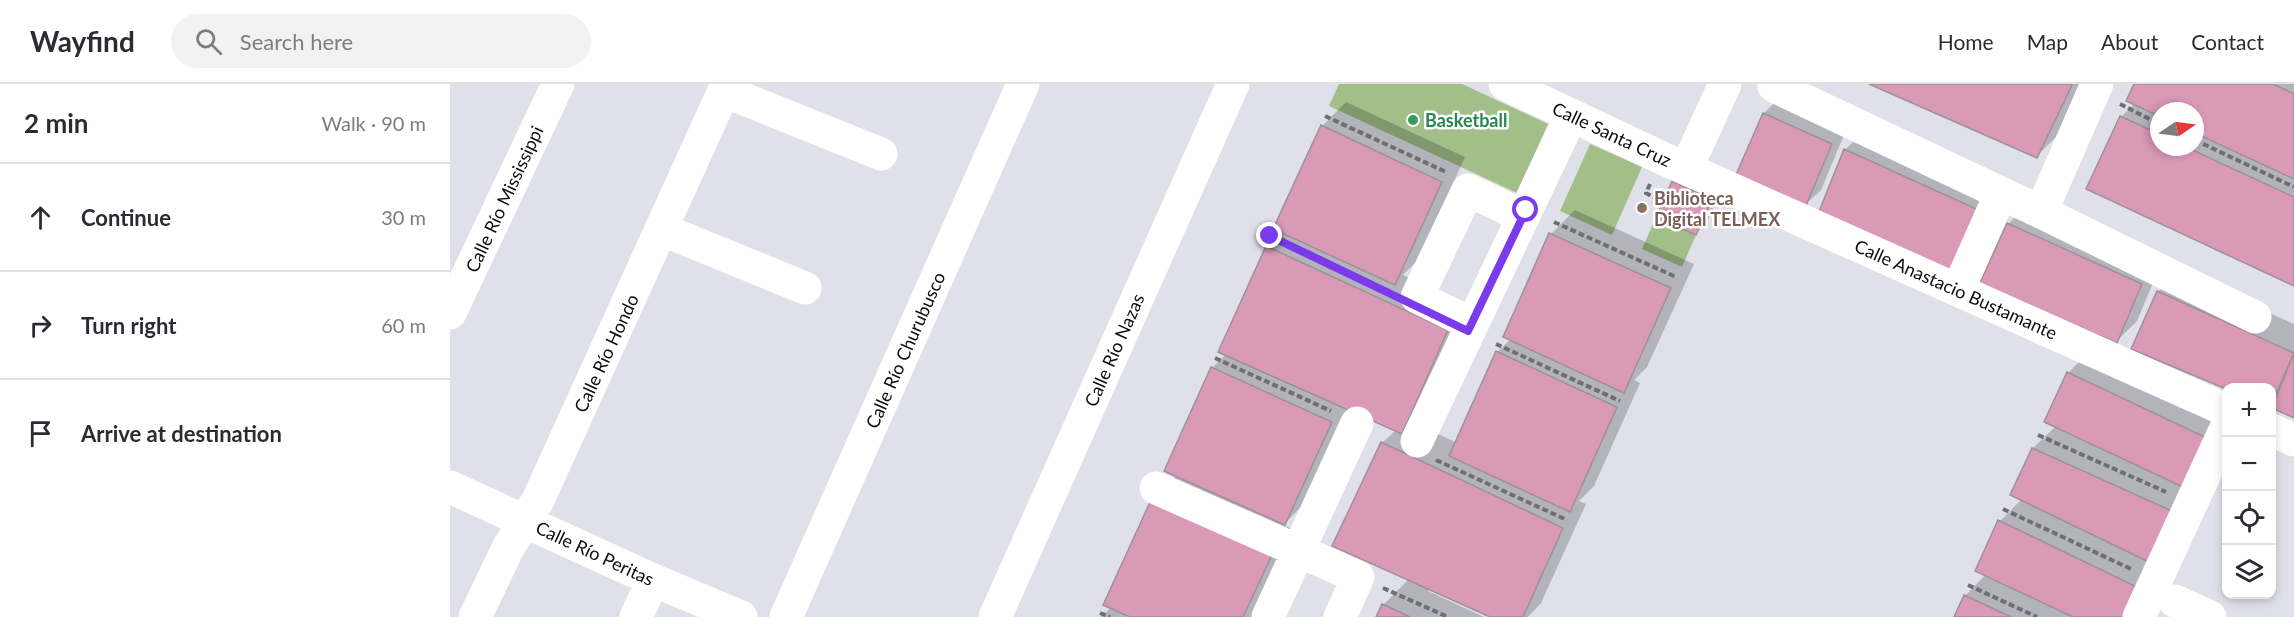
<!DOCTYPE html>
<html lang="en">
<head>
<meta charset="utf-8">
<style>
	:root { --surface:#fff; --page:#f2f2f3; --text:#2b2b33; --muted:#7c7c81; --line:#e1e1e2 }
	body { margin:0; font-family:Lato,sans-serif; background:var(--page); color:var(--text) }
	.controls { position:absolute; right:18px; bottom:18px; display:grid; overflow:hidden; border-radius:12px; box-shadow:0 3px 9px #0003 }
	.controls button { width:54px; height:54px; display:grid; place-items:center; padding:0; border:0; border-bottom:2px solid var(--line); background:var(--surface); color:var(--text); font:30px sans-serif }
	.compass { position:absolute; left:1700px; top:18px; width:54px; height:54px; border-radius:50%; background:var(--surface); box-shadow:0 3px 9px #0003; rotate:77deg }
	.stop { position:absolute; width:18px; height:18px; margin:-14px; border:4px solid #7c3aed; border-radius:50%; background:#fff }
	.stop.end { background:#7c3aed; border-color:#fff; box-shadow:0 2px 6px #0008 }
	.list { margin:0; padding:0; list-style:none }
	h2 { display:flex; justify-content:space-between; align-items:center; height:78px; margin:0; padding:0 24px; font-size:26px }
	h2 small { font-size:20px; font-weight:400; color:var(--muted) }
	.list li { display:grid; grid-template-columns:39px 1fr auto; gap:18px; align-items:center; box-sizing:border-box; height:108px; padding:0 24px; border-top:2px solid var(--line) }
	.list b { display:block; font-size:22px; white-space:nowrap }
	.list em { font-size:20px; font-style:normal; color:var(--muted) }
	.icon { flex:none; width:33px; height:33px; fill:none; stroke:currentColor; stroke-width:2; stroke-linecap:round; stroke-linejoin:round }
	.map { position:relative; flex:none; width:1844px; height:533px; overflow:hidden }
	header { display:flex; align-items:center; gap:36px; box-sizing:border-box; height:84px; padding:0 30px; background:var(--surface); border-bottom:2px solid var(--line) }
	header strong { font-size:28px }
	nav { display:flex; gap:33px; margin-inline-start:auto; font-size:21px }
	.search { width:420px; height:54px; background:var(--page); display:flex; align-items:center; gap:15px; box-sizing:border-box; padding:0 21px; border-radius:33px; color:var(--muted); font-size:22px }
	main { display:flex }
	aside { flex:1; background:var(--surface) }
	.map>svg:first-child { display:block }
	.green { fill:#a2bf8a }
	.shadow { fill:#0003; fill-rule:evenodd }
	.building { fill:#d999b7; stroke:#9c9196; stroke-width:1.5 }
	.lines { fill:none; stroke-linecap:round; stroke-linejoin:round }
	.path { stroke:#6e6e74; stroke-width:4; stroke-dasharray:6 3; stroke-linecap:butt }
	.minor { stroke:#fff; stroke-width:33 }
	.route { stroke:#7c3aed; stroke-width:8 }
	.leisure-dot { fill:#2e9e5b; stroke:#fff; stroke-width:2 }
	.education-dot { fill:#8d6e63; stroke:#fff; stroke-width:2 }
	.labels { text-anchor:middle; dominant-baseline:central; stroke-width:5; stroke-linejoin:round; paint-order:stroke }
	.leisure-label { font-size:18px; font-weight:bold; fill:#27864d; stroke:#fff; text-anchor:start }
	.street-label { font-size:18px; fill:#0c0c0f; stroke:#fff }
	.education-label { font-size:18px; font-weight:bold; fill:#785e54; stroke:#fff; text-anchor:start }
</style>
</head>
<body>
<header>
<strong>Wayfind</strong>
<div class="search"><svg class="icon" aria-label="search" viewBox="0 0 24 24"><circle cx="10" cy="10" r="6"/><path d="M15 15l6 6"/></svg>Search here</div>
<nav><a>Home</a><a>Map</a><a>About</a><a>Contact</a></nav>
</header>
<main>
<aside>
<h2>2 min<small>Walk · 90 m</small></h2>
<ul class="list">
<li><svg class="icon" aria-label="ahead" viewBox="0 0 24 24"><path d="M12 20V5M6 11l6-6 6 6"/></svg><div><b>Continue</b></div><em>30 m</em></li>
<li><svg class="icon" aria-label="right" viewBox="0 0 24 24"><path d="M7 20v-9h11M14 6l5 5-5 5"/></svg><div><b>Turn right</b></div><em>60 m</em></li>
<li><svg class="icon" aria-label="arrive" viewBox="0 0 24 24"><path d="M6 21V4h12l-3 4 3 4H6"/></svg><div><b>Arrive at destination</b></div></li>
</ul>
</aside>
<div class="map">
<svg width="1844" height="533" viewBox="0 0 1844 533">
	<rect width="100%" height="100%" fill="#e0e0ea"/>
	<path class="green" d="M889,0h123l86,40 -31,69 -188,-87z
		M1140,60l52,23 -30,68 -52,-24z
		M1206,133l40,18 -14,32 -40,-18z"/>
	<path class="shadow" d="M1423,0h209l-26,53 -20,20z
		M1686,0h158v201l-173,-168 14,-14zM1709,27h36v36h-36z
		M1330,13l67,31 -26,62 -17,16 -40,-93z
		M896,18l119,55 -47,103 -15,15 68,31 -58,116 44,21 40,-91 14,-13 40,-105 24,-24 119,54 -47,103 -13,13 6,3 -46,103 -15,15 7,3 -45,99 -13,14h-34l-64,-29 -2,3 56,26h-107l6,-12 26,-26 -27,-136 14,-13 -46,-21 -41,90 -26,26 12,5 -40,87h-154l10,-10 41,-106 25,-26 -11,-5 46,-102 14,-14 41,-107 16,-15 39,-106z
		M1415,46l135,61 -27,61 -128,-102z
		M1234,86l38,18 -15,34 -12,11 -22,-51z
		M1578,120l133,60 -24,57 -20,20 -109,-117z
		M1728,188l116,52v93l-22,-11v-18l-114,-96z
		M1642,265l134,63 -91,205h-180l10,-21 21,-22 14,-53 22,-22 -10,-5 21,-46 23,-22 12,-53z"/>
	<path class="building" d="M1419,0h200l3,1 -35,73z
		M1684,0h139l21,10v85l-99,-46v-22h-36v5l-33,-15z
		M1313,29l69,31 -27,64 -70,-31z
		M1670,32l39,18v13h27l108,50v89l-208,-97z
		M871,41l121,57 -47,103 -122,-56z
		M1394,65l137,62 -28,62 -135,-59z
		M1222,97l40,18 -16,36 -40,-18z
		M1557,139l135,61 -25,59 -138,-58z
		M1099,149l122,55 -47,105 -121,-56z
		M816,162l182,84 -46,104 -184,-82z
		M1707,207l137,62 -22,50v-15l-46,1 -95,-40z
		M1046,267l121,56 -47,105 -121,-56z
		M1844,269v65l-22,-10z
		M761,283l121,55 -47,103 -121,-54z
		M1617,288l140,66 -22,50 -141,-66z
		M931,358l182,86 -40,89h-33l-158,-71z
		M1582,364l142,64 -23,51 -141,-68z
		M701,416l121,55 -29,62h-113l-27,-12z
		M1548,436l141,68 -13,29h-53l-98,-46z
		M1514,511l47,22h-57z
		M932,520l28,13h-34z"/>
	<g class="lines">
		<path class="path" d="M1670,20l39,20
			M875,32l121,56
			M1745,56l99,47
			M1200,100l-4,9 16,9
			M1104,138l122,55
			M820,152l118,57
			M1046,260l124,57
			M765,274l116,53
			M1588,351l128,57
			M986,376l131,60
			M1553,425l128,60
			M1518,501l69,32
			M933,504l65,29
			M650,529l10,4"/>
		<path class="minor" d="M1055,0l157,74 564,252
			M1324,2l267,126 214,105
			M274,7l157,63
			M1236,85l39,-85
			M1591,128l56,-128
			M213,146l142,58
			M1508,206l43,-97
			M0,229l108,-229
			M1022,240l-55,-27 51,-107 55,26
			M1822,346l22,10
			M967,357l154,-325
			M0,403l203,93 88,37
			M706,404l202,89 -18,40
			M1725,517l35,16
			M25,533l33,-69 30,-48 189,-416
			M186,533l17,-37
			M336,533l237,-533
			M545,533l238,-533
			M818,533l89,-194
			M1689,533l87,-189"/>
	</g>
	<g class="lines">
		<path class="route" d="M820,152l198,95 58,-121"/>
	</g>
	<circle class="leisure-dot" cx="963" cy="36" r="6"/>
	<circle class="education-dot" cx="1192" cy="124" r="6"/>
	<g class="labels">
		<g class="leisure-label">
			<text x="975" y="36">Basketball</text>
		</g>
		<g class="street-label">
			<text transform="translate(1162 50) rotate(25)">Calle Santa Cruz</text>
			<text transform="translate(54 115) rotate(-65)">Calle Río Mississippi</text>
			<text transform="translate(1506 205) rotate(24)">Calle Anastacio Bustamante</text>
			<text transform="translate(455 266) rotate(-66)">Calle Río Churubusco</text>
			<text transform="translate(664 266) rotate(-66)">Calle Río Nazas</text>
			<text transform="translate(156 269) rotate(-65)">Calle Río Hondo</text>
			<text transform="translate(145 469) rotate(25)">Calle Río Peritas</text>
		</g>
		<g class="education-label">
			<text x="1204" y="114">Biblioteca<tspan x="1204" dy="21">Digital TELMEX</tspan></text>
		</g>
	</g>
</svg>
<div class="controls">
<button>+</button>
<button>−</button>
<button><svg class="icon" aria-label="locate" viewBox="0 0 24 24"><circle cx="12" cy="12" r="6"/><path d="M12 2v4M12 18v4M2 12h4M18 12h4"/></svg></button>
<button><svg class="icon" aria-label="layers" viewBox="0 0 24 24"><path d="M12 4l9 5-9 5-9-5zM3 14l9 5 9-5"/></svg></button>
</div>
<svg class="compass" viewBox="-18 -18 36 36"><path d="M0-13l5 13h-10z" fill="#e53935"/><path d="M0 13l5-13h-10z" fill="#7c7c81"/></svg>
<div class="stop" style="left:1076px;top:126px"></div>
<div class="stop end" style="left:820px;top:152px"></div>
</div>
</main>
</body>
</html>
